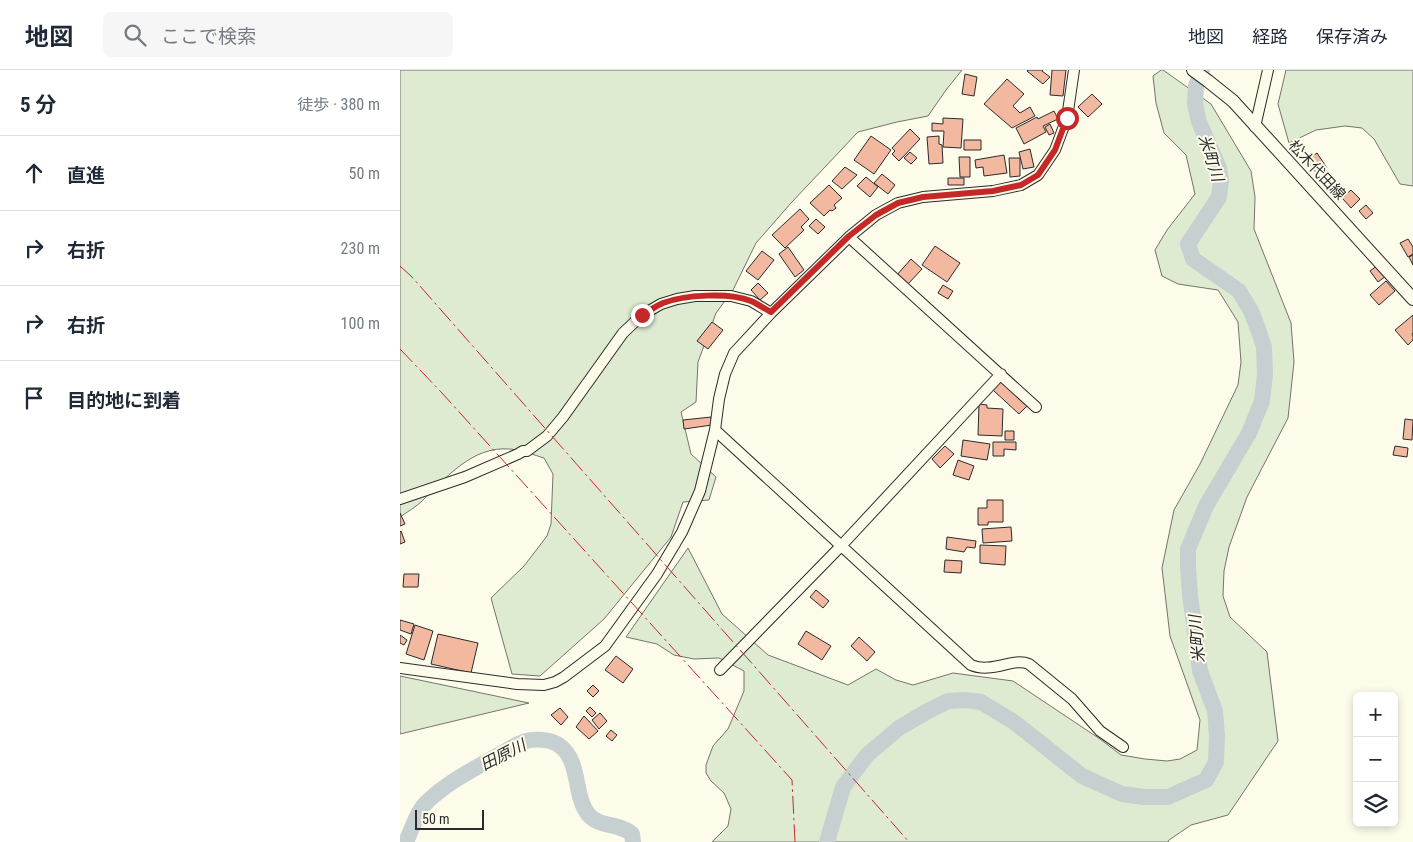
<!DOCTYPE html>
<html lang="ja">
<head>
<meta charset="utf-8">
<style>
	:root { --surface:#fff; --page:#f6f6f7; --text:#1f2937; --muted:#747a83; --line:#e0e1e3 }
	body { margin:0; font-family:"Roboto Condensed","Noto Sans JP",sans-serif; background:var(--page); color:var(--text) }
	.controls { position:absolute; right:15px; bottom:15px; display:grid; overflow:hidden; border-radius:8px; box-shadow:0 2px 8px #0003 }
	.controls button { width:45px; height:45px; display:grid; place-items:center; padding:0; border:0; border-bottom:1px solid var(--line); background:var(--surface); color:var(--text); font:25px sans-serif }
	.scale { position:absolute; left:15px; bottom:12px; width:69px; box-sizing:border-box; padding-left:5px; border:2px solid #2b2b2b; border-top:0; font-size:14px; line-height:18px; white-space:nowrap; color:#2b2b2b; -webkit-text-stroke:4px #fdfbea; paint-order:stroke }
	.stop { position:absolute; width:15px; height:15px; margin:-11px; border:4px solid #c62828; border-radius:50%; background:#fff }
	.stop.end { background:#c62828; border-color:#fff; box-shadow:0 1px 5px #0008 }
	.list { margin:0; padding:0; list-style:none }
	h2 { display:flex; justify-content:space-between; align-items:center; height:65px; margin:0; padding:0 20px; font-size:21px }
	h2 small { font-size:16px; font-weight:400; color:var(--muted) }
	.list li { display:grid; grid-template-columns:32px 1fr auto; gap:15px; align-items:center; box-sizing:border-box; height:75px; padding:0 20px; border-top:1px solid var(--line) }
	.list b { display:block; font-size:19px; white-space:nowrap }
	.list em { font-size:16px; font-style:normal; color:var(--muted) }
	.icon { flex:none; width:28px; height:28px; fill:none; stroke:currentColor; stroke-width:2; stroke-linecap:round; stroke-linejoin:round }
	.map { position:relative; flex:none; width:1013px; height:772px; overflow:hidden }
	header { display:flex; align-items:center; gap:30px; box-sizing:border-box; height:70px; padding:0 25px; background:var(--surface); border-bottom:1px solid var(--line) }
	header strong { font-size:24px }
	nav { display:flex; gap:28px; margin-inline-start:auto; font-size:18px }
	.search { width:350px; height:45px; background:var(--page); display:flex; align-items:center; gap:12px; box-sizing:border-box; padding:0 18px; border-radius:8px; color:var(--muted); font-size:19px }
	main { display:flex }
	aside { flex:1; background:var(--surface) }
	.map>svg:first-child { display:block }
	.green { fill:#deebd1; stroke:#74746e }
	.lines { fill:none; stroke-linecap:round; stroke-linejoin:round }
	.river { stroke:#c7d0d0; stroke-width:16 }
	.building { fill:#f2b8a0; stroke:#2b2b2b }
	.minor-casing { stroke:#2b2b2b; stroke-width:12 }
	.major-casing { stroke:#2b2b2b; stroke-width:14 }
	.minor { stroke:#fdfbea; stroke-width:10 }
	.major { stroke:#fdfbea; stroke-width:12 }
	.power { stroke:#c62828; stroke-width:1; stroke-dasharray:18 4 2.5 4; stroke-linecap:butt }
	.route { stroke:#c62828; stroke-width:6 }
	.labels { text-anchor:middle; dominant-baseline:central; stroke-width:4; stroke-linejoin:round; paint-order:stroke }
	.street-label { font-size:15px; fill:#2b2b2b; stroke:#fdfbea }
	.water-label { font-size:16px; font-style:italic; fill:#2b2b2b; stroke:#fdfbea }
</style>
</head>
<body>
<header>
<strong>地図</strong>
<div class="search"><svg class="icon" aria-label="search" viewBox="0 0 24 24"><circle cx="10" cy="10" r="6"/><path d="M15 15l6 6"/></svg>ここで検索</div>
<nav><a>地図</a><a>経路</a><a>保存済み</a></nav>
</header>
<main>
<aside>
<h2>5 分<small>徒歩 · 380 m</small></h2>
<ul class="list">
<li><svg class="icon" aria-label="ahead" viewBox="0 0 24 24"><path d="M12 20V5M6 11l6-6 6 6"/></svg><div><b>直進</b></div><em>50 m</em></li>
<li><svg class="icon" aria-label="right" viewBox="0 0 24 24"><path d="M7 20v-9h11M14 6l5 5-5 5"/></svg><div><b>右折</b></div><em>230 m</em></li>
<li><svg class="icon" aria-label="right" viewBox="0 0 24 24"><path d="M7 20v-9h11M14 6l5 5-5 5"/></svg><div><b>右折</b></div><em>100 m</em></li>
<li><svg class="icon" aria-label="arrive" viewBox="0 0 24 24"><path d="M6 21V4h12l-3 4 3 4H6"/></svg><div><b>目的地に到着</b></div></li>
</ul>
</aside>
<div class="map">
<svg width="1013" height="772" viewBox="0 0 1013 772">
	<rect width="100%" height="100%" fill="#fdfbea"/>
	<path class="green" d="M0,0h562l-16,20 -18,26 -31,6 -39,10 -67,71 -35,40 -23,47 -17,23 -18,49 -2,40 -15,10 10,42 25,23 -7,23 -26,2 -12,35 -67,82 -64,57 -28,-2 -21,-76 33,-32 23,-30 4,-12 2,-50 -9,-16c-10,-3 -22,-8 -34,-9 -38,-3 -63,28 -88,52 -6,6 -15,11 -22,16z
		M761,0h2l48,34 40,67 4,26 -1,32 37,94 3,39 -6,56 -41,79 -18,50 -5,24 -1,25 7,21 37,35 11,89 -50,74 -37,10 -22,15 -1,2h-456l16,-16 3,-17 -7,-16 -13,-12 -5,-8v-8l7,-19 15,-17 16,-38v-20l-25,-13 -25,1 -20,-4 -17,-11 -31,-7 62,-89 34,66 46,41 80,30 28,-16 20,11 17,5 40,-12 60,8 87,58 21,16 24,4 22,2 13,-2 17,-9 3,-30 -30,-84 -8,-68 12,-58 26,-46 38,-79 3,-23 -3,-40 -20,-32 -40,-6 -16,-8 -7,-26 12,-20 28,-36 -9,-39 -22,-22 -8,-30 -3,-27z
		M886,0h127v116l-13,-2 -26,-45 -12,-11 -17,-2 -29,4 -27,13 -11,-39z
		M0,606l129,27 -129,31z"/>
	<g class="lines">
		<path class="river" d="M6,772c5,-11 11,-29 18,-37 20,-21 48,-35 73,-49 8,-4 17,-11 26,-14 10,-4 29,-3 37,4 21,16 13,48 28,68 11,14 30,8 44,20l1,8
			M427,772l16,-55 24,-32 32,-27 27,-16 22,-11 17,-1 16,2 33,20 68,54 40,18 22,3h24l38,-17 10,-18 1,-26 -2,-25 -15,-40 -10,-76 -2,-28v-18l18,-43 43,-73 13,-32 3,-27 -1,-27 -6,-18 -7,-18 -12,-20 -46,-32 -5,-15 31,-47 2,-17 -2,-12 -20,-46 -4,-18 1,-18 6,-16"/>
	</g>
	<path class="building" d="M628,0h15l-1,1 8,6 -7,7 -16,-13z
		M652,0h14l-3,26 -13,-1z
		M565,4l12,3 -3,19 -12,-2z
		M607,9l17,15 -11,12 7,7 10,-6 5,9 -23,12 -28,-24z
		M692,24l10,10 -14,13 -10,-10z
		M654,41l4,8 -15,7 3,6 -22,12 -8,-16 21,-11 1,2z
		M543,48l20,1 -2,29 -18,-1 1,-16h-12v-8l11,1z
		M650,54l4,9 -5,2 -4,-8z
		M510,59l10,10 -21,22 -7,-7 3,-3 -3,-3z
		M471,66l20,14 -17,24 -20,-14z
		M539,66v8l3,1 1,18 -14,1 -2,-27z
		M564,70h17v10h-17z
		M630,79l4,18 -11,2 -4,-17z
		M510,82l7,6 -6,6 -7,-6z
		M917,83l10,15 -10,6 -10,-14z
		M604,85l3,18 -23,3 -1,-9 -7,1 -1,-8z
		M559,87h11v20h-10z
		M609,88h11v18l-10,1z
		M445,97l12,8 -15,14 -10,-8z
		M482,104l13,11 -7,9 -14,-11z
		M466,107l12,10 -8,10 -13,-11z
		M548,108h16v7h-16z
		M429,115l13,13 -8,7 2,3 -4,3 -2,-1 -6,6 -14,-13z
		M951,120l9,9 -9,9 -9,-10z
		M966,135l7,8 -7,6 -7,-8z
		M400,139l9,10 -8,8 3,3 -19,18 -13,-13z
		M416,149l9,8 -7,7 -9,-8z
		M1008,169l5,8v7l-5,3 -8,-14z
		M535,176l25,17 -13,19 -25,-17z
		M388,177l16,23 -9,7 -16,-23z
		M362,181l12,9 -16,20 -12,-9z
		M1013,185v10l-4,-8z
		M511,189l11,10 -15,16 -11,-9z
		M978,195l8,11 -8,6 -8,-11z
		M986,211l9,10 -16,14 -9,-10z
		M358,213l10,10 -8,7 -9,-10z
		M543,215l10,6 -5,8 -10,-6z
		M1013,245v18l-1,1 1,2v4l-5,5 -13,-15z
		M312,252l11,8 -15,19 -11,-8z
		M602,311l26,24 -9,9 -26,-24z
		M579,334l8,1v3l16,1 -1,27 -24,-1z
		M311,347l1,8 -28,4 -1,-9z
		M1005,349l8,1 -1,20 -9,-1z
		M605,361h9v9h-9z
		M563,370l27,4 -3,16 -26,-4z
		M593,372h23v8l-12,-1v7h-11z
		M545,376l9,8 -14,14 -8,-9z
		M995,376l13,2 -1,9 -14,-2z
		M558,390l16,6 -5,14 -16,-5z
		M587,430h16v22h-15v3h-10v-17h9z
		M0,443l5,11 -5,2z
		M611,457l1,14 -29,2 -1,-14z
		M1,461l4,11 -5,2v-12z
		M547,467l29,4 -1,7 -8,-1 -3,5 -18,-3z
		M580,475l26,1 -1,19 -25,-2z
		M545,490l17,1 -1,12 -17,-1z
		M4,504h15l-1,13h-15z
		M416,520l13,11 -6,7 -13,-11z
		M0,550l14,4 -3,10 -11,-4z
		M15,555l18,6 -9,29 -18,-6z
		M406,561l25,15 -9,14 -24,-16z
		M38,564l40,9 -7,30 -40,-9z
		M0,565l7,5 -3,5 -4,-2z
		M459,567l16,15 -8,9 -16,-15z
		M216,586l17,13 -10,14 -18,-13z
		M193,615l6,6 -6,6 -6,-6z
		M190,637l6,6 -4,4 -6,-6z
		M160,638l8,9 -7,8 -10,-10z
		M200,643l7,8 -8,8 -7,-9z
		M184,646l14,15 -9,8 -13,-12z
		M211,660l6,5 -5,6 -6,-5z"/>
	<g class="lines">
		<defs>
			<path id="minor" d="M855,57l13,-57
				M449,167l187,170
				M315,360l256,235c21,9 42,-8 58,-1l43,35 28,32 23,16
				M0,429l65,-22 53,-23 5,-3h4l20,-15 16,-19 60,-84 19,-18 19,-11 16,-5 18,-3h36l20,5 20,12
				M0,598l117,16 27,1 11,-3 9,-5 41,-31 52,-72 25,-42 18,-41 15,-61 4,-31 6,-25 9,-21 37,-40 78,-76 27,-22 22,-12 25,-6 70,-6 28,-6 17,-10 17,-25 12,-32 7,-48
				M320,600l121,-124 160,-172"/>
			<path id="major" d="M793,0l15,11 25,20 180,198"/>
		</defs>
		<use href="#minor" class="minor-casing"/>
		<use href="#major" class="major-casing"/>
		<use href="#minor" class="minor"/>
		<use href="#major" class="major"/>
		<path class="power" d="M0,196l12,11 497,565
			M0,279l42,44 350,387 3,62"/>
	</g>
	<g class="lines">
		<path class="route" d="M242,245c7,-4 14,-9 21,-12 21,-8 66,-11 88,-2 7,3 14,8 20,11l78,-76 27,-21 22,-12 25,-6 70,-6 28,-6 17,-10 17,-25 12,-32"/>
	</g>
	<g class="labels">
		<g class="street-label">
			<text transform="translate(917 100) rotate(47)">松木代田線</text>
		</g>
		<g class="water-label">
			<text transform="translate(811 88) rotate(72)">米町川</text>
			<text transform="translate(797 569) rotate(-95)">米町川</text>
			<text transform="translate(103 685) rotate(-27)">田原川</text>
		</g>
	</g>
</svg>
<div class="controls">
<button>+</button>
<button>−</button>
<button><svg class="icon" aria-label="layers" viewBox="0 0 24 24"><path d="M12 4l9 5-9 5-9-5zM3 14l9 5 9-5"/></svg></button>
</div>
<div class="scale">50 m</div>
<div class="stop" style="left:667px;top:48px"></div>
<div class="stop end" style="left:242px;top:245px"></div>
</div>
</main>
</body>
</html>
